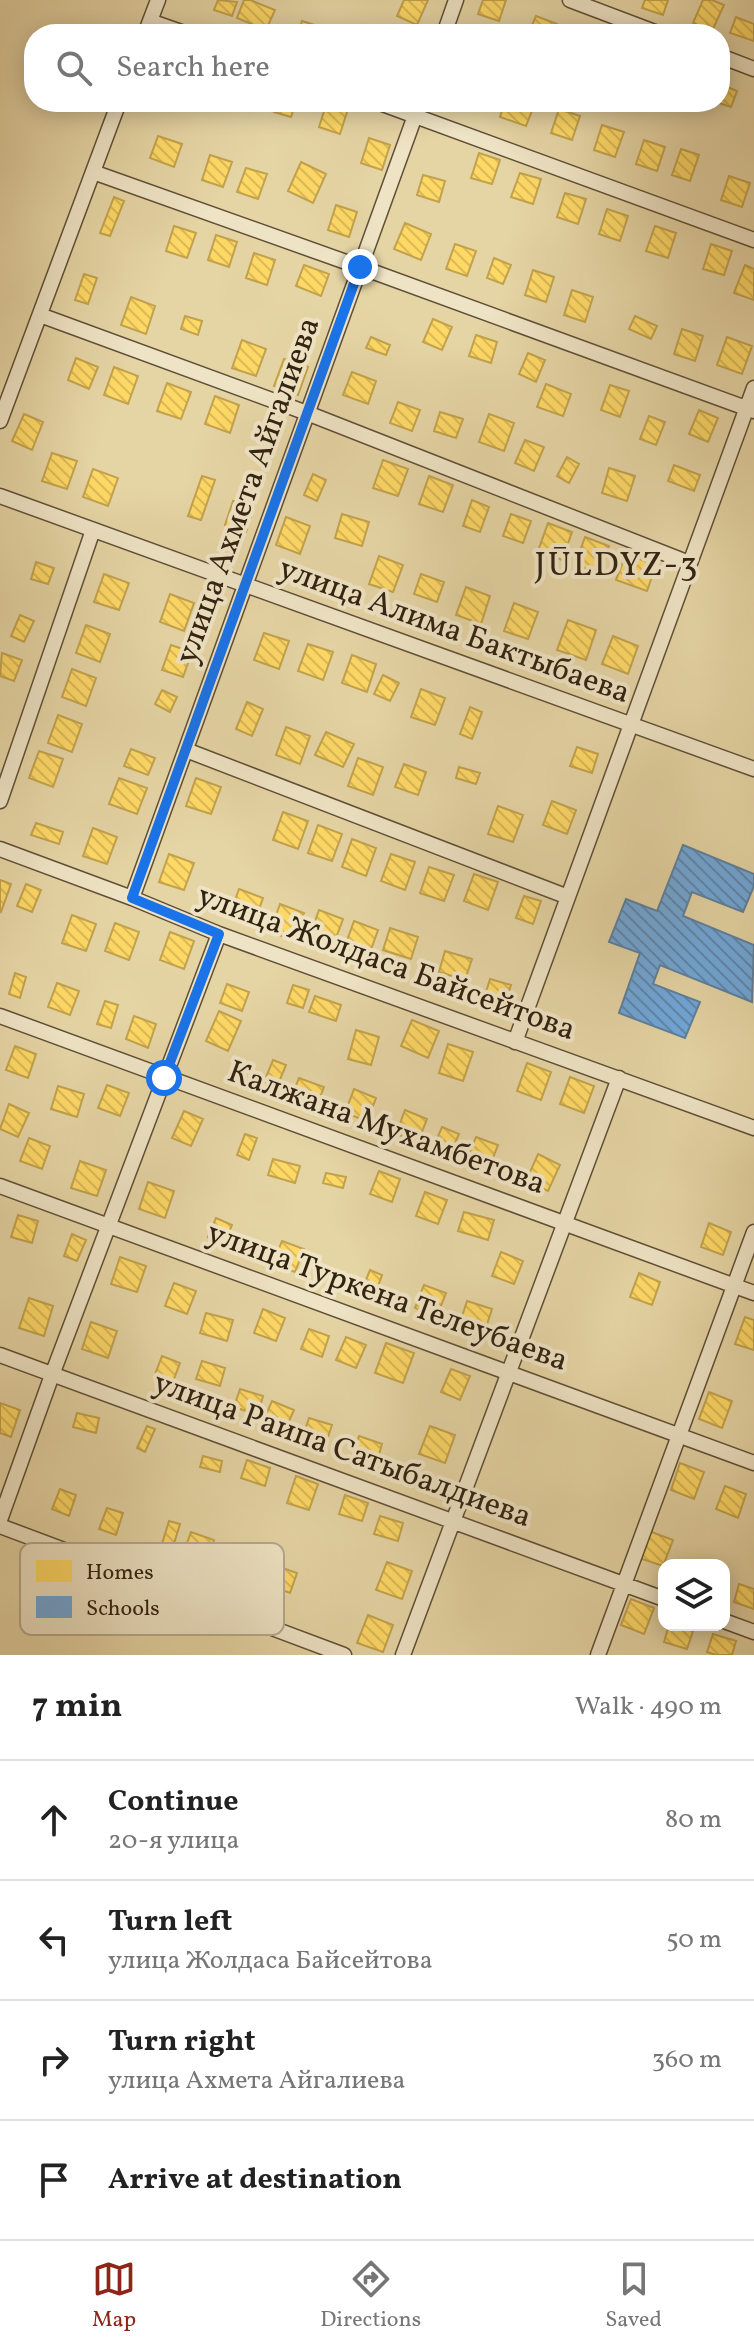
<!DOCTYPE html>
<html lang="en">
<head>
<meta charset="utf-8">
<style>
	:root { --surface:#fff; --page:#f6f6f6; --text:#222; --muted:#767676; --line:#e0e0e0; --accent:#8f2418 }
	body { margin:0; font-family:Vollkorn,serif; background:var(--page); color:var(--text) }
	.controls { position:absolute; right:24px; bottom:24px; display:grid; overflow:hidden; border-radius:16px; box-shadow:0 4px 20px #0003 }
	.controls button { width:72px; height:72px; display:grid; place-items:center; padding:0; border:0; border-bottom:2px solid var(--line); background:var(--surface); color:var(--text); font:40px sans-serif }
	.stop { position:absolute; width:24px; height:24px; margin:-18px; border:6px solid #1a73e8; border-radius:50%; background:#fff }
	.stop.end { background:#1a73e8; border-color:#fff; box-shadow:0 2px 8px #0008 }
	.list { margin:0; padding:0; list-style:none }
	h2 { display:flex; justify-content:space-between; align-items:center; height:104px; margin:0; padding:0 32px; font-size:34px }
	h2 small { font-size:26px; font-weight:400; color:var(--muted) }
	.list li { display:grid; grid-template-columns:52px 1fr auto; gap:24px; align-items:center; box-sizing:border-box; height:120px; padding:0 32px; border-top:2px solid var(--line) }
	.list b { display:block; font-size:30px; white-space:nowrap }
	.list p { margin:0; font-size:26px; white-space:nowrap; color:var(--muted) }
	.list em { font-size:26px; font-style:normal; color:var(--muted) }
	.icon { flex:none; width:44px; height:44px; fill:none; stroke:currentColor; stroke-width:2; stroke-linecap:round; stroke-linejoin:round }
	.map { position:relative; flex:none; width:754px; height:1655px; overflow:hidden }
	.search { position:absolute; background:var(--surface); box-shadow:0 4px 20px #0003; left:24px; right:24px; top:24px; height:88px; display:flex; align-items:center; gap:20px; box-sizing:border-box; padding:0 28px; border-radius:32px; color:var(--muted); font-size:30px }
	.sheet { height:584px; background:var(--surface) }
	nav { display:flex; justify-content:space-around; align-items:center; box-sizing:border-box; height:112px; border-top:2px solid var(--line); background:var(--surface); font-size:22px; color:var(--muted) }
	nav a { display:grid; justify-items:center; gap:4px }
	nav .on { color:var(--accent) }
	.map>svg:first-child { display:block }
	.homes { fill:url(#homes-back-hatch); stroke:#c2a24c; stroke-width:2 }
	.schools { fill:url(#schools-back-hatch); stroke:#5d809f; stroke-width:2 }
	.lines { fill:none; stroke-linecap:round; stroke-linejoin:round }
	.street-casing { stroke:#5f4f36; stroke-width:17 }
	.street { stroke:#eee3c4; stroke-width:14 }
	.route { stroke:#1a73e8; stroke-width:10 }
	.labels { text-anchor:middle; dominant-baseline:central; stroke-width:8; stroke-linejoin:round; paint-order:stroke }
	.street-label { font-size:32px; fill:#322311; stroke:#eee3c4 }
	.neighbourhood-label { font-size:34px; letter-spacing:2px; fill:#322311; stroke:#eee3c4 }
	.key { fill:#eee3c4; stroke:#b6a98e; stroke-width:2 }
	.key-label { font-size:22px; fill:#322311 }
</style>
</head>
<body>
<div class="map">
<svg width="754" height="1655" viewBox="0 0 754 1655">
	<defs>
		<pattern id="homes-back-hatch" width="6" height="6" patternUnits="userSpaceOnUse" patternTransform="scale(2)"><rect width="6" height="6" fill="#ffd966"/><path d="M-1 5l2 2M0 0l6 6M5-1l2 2" fill="none" stroke="#dbba57"/></pattern>
		<pattern id="schools-back-hatch" width="6" height="6" patternUnits="userSpaceOnUse" patternTransform="scale(2)"><rect width="6" height="6" fill="#6fa8dc"/><path d="M-1 5l2 2M0 0l6 6M5-1l2 2" fill="none" stroke="#5c88b1"/></pattern>
	</defs>
	<rect width="100%" height="100%" fill="#e5d4a4"/>
	<filter id="stains"><feTurbulence type="fractalNoise" baseFrequency=".0025" numOctaves="4"/><feColorMatrix values="0 0 0 0 .2 0 0 0 0 .09 0 0 0 0 .02 0 0 0 .5 -.17"/></filter>
	<radialGradient id="worn" r=".72"><stop offset=".6" stop-color="#630" stop-opacity="0"/><stop offset="1" stop-color="#630" stop-opacity=".3"/></radialGradient>
	<path class="homes" d="M218,0l19,2 -5,14 -18,-6z
		M244,0h6l25,10 -9,20 -29,-12z
		M404,0h24l-11,25 -20,-9z
		M483,0h23l-7,21 -21,-7z
		M645,0h23l-5,15 -21,-7z
		M703,0h9l12,5 -12,26 -19,-8z
		M536,16l21,8 -5,10 -23,-2z
		M736,17l18,7v17l-24,-8z
		M302,21l22,7 -2,6h-24z
		M720,84l17,7 -6,16 -15,-5h4z
		M277,102h19l-5,15 -17,-5z
		M327,102l21,7 -8,25 -21,-7z
		M505,102h12l16,6 -7,18 -26,-9z
		M559,109l21,7 -8,24 -21,-7z
		M602,125l22,7 -9,25 -21,-7z
		M158,136l24,8 -8,23 -24,-9z
		M369,138l21,7 -8,25 -21,-7z
		M644,140l21,7 -8,24 -21,-7z
		M681,149l18,6 -9,26 -18,-6z
		M479,153l21,7 -8,24 -21,-6z
		M210,155l22,7 -9,25 -21,-7z
		M301,162l25,12 -13,29 -25,-12z
		M246,168l21,6 -9,25 -21,-7z
		M520,173l21,6 -8,25 -22,-7z
		M423,175l22,6 -6,21 -22,-7z
		M729,176l21,7 -8,24 -21,-7z
		M565,193l21,6 -8,25 -21,-7z
		M114,197l10,4 -14,35 -10,-3z
		M336,205l21,7 -8,25 -21,-7z
		M607,209l21,7 -8,25 -21,-7z
		M405,223l26,11 -10,26 -27,-11z
		M174,226l22,7 -9,25 -21,-7z
		M655,226l21,7 -8,25 -22,-7z
		M216,235l21,7 -8,25 -21,-7z
		M455,244l21,7 -9,25 -21,-7z
		M711,244l21,7 -8,24 -21,-6z
		M254,253l21,7 -8,25 -21,-7z
		M494,258l17,7 -8,19 -16,-6z
		M304,265l25,9 -8,22 -25,-10z
		M745,265l9,4v31l-20,-7z
		M533,270l21,7 -8,25 -21,-7z
		M84,274l13,4 -9,26 -13,-4z
		M572,290l21,7 -8,25 -21,-7z
		M131,297l24,9 -9,28 -25,-9z
		M185,316l17,5 -4,14 -17,-6z
		M635,316l22,10 -6,13 -22,-10z
		M433,319l19,8 -10,23 -19,-8z
		M682,329l21,7 -8,25 -21,-7z
		M476,335l21,7 -6,21 -22,-7z
		M371,337l19,8 -4,10 -20,-7z
		M727,337l25,9 -10,28 -25,-9z
		M242,340l24,9 -10,27 -24,-8z
		M528,353l17,7 -9,22 -17,-8z
		M76,358l22,9 -9,22 -21,-9z
		M284,359l24,8 -10,28 -24,-9z
		M114,367l24,9 -10,28 -24,-9z
		M352,372l24,9 -8,23 -25,-9z
		M167,383l24,9 -10,27 -24,-8z
		M546,384l25,10 -8,22 -26,-9z
		M610,385l19,6 -9,26 -19,-7z
		M215,396l24,9 -9,28 -25,-9z
		M398,402l22,8 -8,21 -22,-8z
		M699,410l19,8 -10,24 -19,-8z
		M440,412l23,7 -7,19 -22,-7z
		M24,414l19,8 -11,28 -20,-9z
		M489,414l25,9 -10,28 -25,-9z
		M649,416l16,6 -9,23 -16,-6z
		M260,427l17,6 -4,11 -17,-6z
		M525,440l19,7 -10,24 -19,-8z
		M52,453l25,8 -10,28 -25,-8z
		M567,457l12,7 -10,19 -12,-7z
		M383,460l25,9 -10,27 -25,-8z
		M674,465l26,10 -6,16 -26,-10z
		M609,468l26,8 -8,25 -25,-8z
		M93,469l25,9 -10,28 -25,-9z
		M313,474l13,6 -9,21 -13,-6z
		M202,476l13,4 -14,40 -13,-4z
		M429,476l24,9 -10,27 -24,-8z
		M472,500l17,7 -9,25 -17,-6z
		M233,501l21,6 -8,25 -21,-7z
		M342,514l27,8 -7,24 -27,-8z
		M511,514l20,7 -8,22 -20,-7z
		M286,517l24,9 -10,28 -24,-9z
		M548,523l24,9 -10,28 -24,-9z
		M585,537l24,9 -10,27 -24,-8z
		M626,554l30,11 -9,26 -31,-11z
		M379,556l24,9 -10,27 -24,-8z
		M36,562l18,6 -6,16 -17,-5z
		M104,574l25,9 -10,27 -25,-8z
		M421,574l23,8 -7,20 -23,-8z
		M466,587l24,9 -9,28 -25,-9z
		M170,594l24,9 -10,28 -24,-9z
		M514,603l24,9 -10,27 -24,-8z
		M20,615l14,6 -10,21 -13,-6z
		M568,620l28,10 -10,30 -29,-10z
		M86,625l24,9 -10,28 -24,-9z
		M264,633l25,8 -10,28 -25,-9z
		M613,636l25,10 -10,28 -26,-10z
		M308,644l25,8 -10,28 -25,-9z
		M171,645l21,7 -9,25 -21,-7z
		M2,653l20,7 -8,21 -14,-5z
		M352,655l24,9 -9,28 -25,-9z
		M72,669l24,9 -10,28 -24,-9z
		M383,675l16,8 -9,18 -16,-7z
		M421,689l24,9 -10,27 -24,-8z
		M162,690l15,7 -7,15 -15,-8z
		M247,702l16,7 -11,27 -16,-7z
		M470,707l12,5 -10,27 -12,-5z
		M58,715l24,9 -10,28 -24,-9z
		M286,727l24,9 -10,28 -24,-9z
		M326,732l28,12 -11,23 -28,-12z
		M577,747l21,7 -6,19 -22,-7z
		M131,749l24,9 -7,17 -24,-9z
		M39,751l24,8 -10,28 -24,-9z
		M358,758l25,9 -10,28 -25,-9z
		M404,764l22,8 -8,23 -23,-8z
		M459,767l21,6 -4,11 -20,-6z
		M119,778l28,10 -10,26 -28,-10z
		M196,778l25,9 -10,27 -25,-8z
		M552,801l24,9 -9,24 -24,-9z
		M498,806l25,9 -10,27 -25,-8z
		M283,812l25,9 -10,28 -25,-9z
		M36,823l27,9 -4,12 -28,-9z
		M318,825l24,9 -10,27 -24,-8z
		M93,828l24,9 -10,27 -24,-8z
		M352,839l24,9 -10,28 -24,-9z
		M169,854l25,9 -10,27 -25,-8z
		M391,854l24,8 -10,28 -24,-9z
		M429,867l25,8 -10,26 -24,-8z
		M474,874l24,8 -10,28 -24,-9z
		M0,880l11,4 -10,28 -1,-1z
		M26,884l15,6 -9,22 -15,-6z
		M239,889l24,9 -10,27 -24,-8z
		M524,896l17,5 -8,23 -17,-6z
		M280,904l24,9 -10,27 -24,-8z
		M319,910l24,9 -10,27 -24,-8z
		M72,915l24,9 -10,27 -24,-8z
		M354,921l24,9 -10,28 -24,-9z
		M115,923l24,9 -10,28 -24,-9z
		M390,928l28,9 -7,22 -28,-9z
		M170,932l24,9 -10,28 -24,-9z
		M445,951l27,8 -7,21 -26,-8z
		M15,973l11,4 -6,21 -11,-4z
		M490,979l21,6 -9,26 -20,-6z
		M57,983l22,8 -9,24 -22,-8z
		M227,984l22,8 -7,19 -22,-8z
		M293,985l16,5 -6,18 -16,-5z
		M315,996l26,9 -5,16 -27,-9z
		M105,1001l13,4 -7,23 -14,-4z
		M219,1011l22,10 -13,30 -22,-10z
		M134,1016l22,8 -8,24 -22,-9z
		M412,1020l27,11 -11,27 -27,-12z
		M356,1030l23,7 -8,28 -23,-6z
		M448,1044l25,8 -10,29 -24,-8z
		M15,1046l21,8 -8,24 -22,-8z
		M273,1060l13,5 -9,22 -13,-5z
		M527,1063l24,9 -10,28 -24,-9z
		M570,1077l24,9 -10,27 -24,-9z
		M299,1078l25,9 -7,18 -25,-9z
		M107,1085l22,8 -9,23 -22,-8z
		M58,1086l26,8 -7,23 -26,-8z
		M354,1089l22,9 -9,23 -22,-8z
		M9,1104l20,9 -11,24 -18,-8z
		M405,1110l22,9 -9,23 -22,-8z
		M184,1111l19,8 -12,27 -19,-8z
		M442,1127l17,7 -9,21 -17,-7z
		M245,1134l12,4 -8,22 -12,-5z
		M476,1137l22,8 -9,23 -22,-8z
		M29,1138l21,8 -8,23 -22,-8z
		M538,1154l22,11 -12,26 -22,-10z
		M273,1159l27,7 -5,17 -27,-8z
		M80,1161l26,9 -9,26 -26,-8z
		M379,1171l21,8 -8,23 -22,-8z
		M326,1173l20,4 -3,11 -20,-5z
		M148,1182l26,9 -9,27 -26,-9z
		M425,1192l22,8 -9,24 -22,-8z
		M464,1212l30,8 -6,20 -30,-9z
		M18,1215l20,6 -6,22 -21,-6z
		M216,1218l16,7 -8,19 -16,-7z
		M709,1223l22,9 -8,23 -22,-8z
		M72,1234l14,6 -9,21 -13,-5z
		M282,1241l22,8 -9,23 -22,-8z
		M501,1252l22,9 -9,23 -22,-8z
		M120,1257l26,9 -9,26 -26,-8z
		M370,1270l12,5 -6,17 -13,-5z
		M639,1273l21,9 -8,23 -22,-8z
		M174,1283l22,8 -9,23 -22,-8z
		M424,1285l22,8 -9,23 -22,-8z
		M29,1298l24,8 -9,30 -25,-8z
		M467,1301l25,8 -9,28 -25,-8z
		M263,1309l22,9 -9,23 -22,-8z
		M206,1313l27,7 -6,21 -27,-8z
		M745,1317l9,3v30l-19,-6z
		M91,1322l26,9 -9,27 -26,-9z
		M309,1329l20,7 -7,21 -21,-8z
		M346,1337l20,8 -10,23 -20,-8z
		M386,1343l28,10 -11,30 -28,-10z
		M162,1356l18,7 -8,21 -18,-7z
		M202,1361l23,7 -5,18 -24,-7z
		M451,1369l19,7 -10,24 -19,-8z
		M240,1389l23,7 -5,19 -24,-8z
		M709,1392l23,9 -10,27 -23,-9z
		M272,1401l22,9 -11,25 -22,-9z
		M0,1403l20,7 -9,27 -11,-4z
		M77,1413l22,5 -3,15 -23,-6z
		M309,1418l23,7 -6,18 -23,-7z
		M147,1426l8,3 -10,23 -8,-4z
		M430,1426l25,9 -10,28 -26,-9z
		M359,1436l23,8 -5,18 -24,-8z
		M203,1456l19,5 -2,11 -20,-5z
		M247,1460l23,8 -5,18 -24,-8z
		M680,1463l24,9 -10,27 -23,-9z
		M296,1476l22,8 -9,26 -22,-7z
		M725,1486l21,8 -8,24 -22,-9z
		M60,1489l16,6 -7,21 -17,-7z
		M345,1495l23,8 -6,18 -23,-7z
		M107,1508l16,5 -7,22 -17,-6z
		M380,1516l23,7 -5,18 -24,-7z
		M169,1521l11,3 -11,36 -11,-3z
		M649,1531l24,9 -10,26 -24,-8z
		M191,1532l23,8 -10,28 -23,-8z
		M387,1562l25,9 -10,28 -26,-9z
		M280,1567l17,6 -7,20 -18,-7z
		M739,1584l15,5v20l-20,-7z
		M631,1599l23,9 -10,26 -23,-9z
		M368,1615l25,10 -10,27 -26,-9z
		M669,1625l24,6 -6,18 -23,-7z
		M713,1634l23,7 -4,14h-16l-9,-3z"/>
	<path class="schools" d="M683,845l71,29v12l-11,26 -51,-20 -9,24 71,29 -2,57 -92,-37 -7,19 47,18 -15,36 -66,-25 21,-60 -31,-11 17,-43 31,12z"/>
	<g class="lines">
		<defs>
			<path id="street" d="M570,0l90,34
				M150,21l37,13
				M145,34l13,-34
				M444,34l12,-34
				M720,56l34,13
				M377,102l377,138
				M93,172l267,95 394,144
				M40,315l267,98 382,150
				M0,421l119,-319
				M0,496l754,273
				M186,750l382,147
				M0,801l93,-271
				M0,849l132,49 87,36 535,194
				M132,898l288,-796
				M0,1016l754,277
				M515,1042l239,-654
				M0,1186l754,277
				M0,1355l664,244
				M0,1520l52,-145 167,-441
				M0,1526l344,129
				M724,1621l30,11
				M403,1655l216,-577
				M598,1655l156,-423"/>
		</defs>
		<use href="#street" class="street-casing"/>
		<use href="#street" class="street"/>
	</g>
	<g class="lines">
		<path class="route" d="M164,1078l55,-144 -87,-36 228,-631"/>
	</g>
	<g class="labels">
		<g class="street-label">
			<text transform="translate(249 491) rotate(-70)">улица Ахмета Айгалиева</text>
			<text transform="translate(454 632) rotate(20)">улица Алима Бактыбаева</text>
			<text transform="translate(386 964) rotate(20)">улица Жолдаса Байсейтова</text>
			<text transform="translate(386 1129) rotate(20)">Калжана Мухамбетова</text>
			<text transform="translate(387 1298) rotate(20)">улица Туркена Телеубаева</text>
			<text transform="translate(342 1451) rotate(20)">улица Раипа Сатыбалдиева</text>
		</g>
		<g class="neighbourhood-label">
			<text x="617" y="566">JŪLDYZ-3</text>
		</g>
	</g>
	<rect x="20" y="1543" width="264" height="92" rx="12" class="key"/>
	<rect x="36" y="1560" width="36" height="22" fill="#ffd966"/>
	<rect x="36" y="1596" width="36" height="22" fill="#6fa8dc"/>
	<g class="key-label">
		<text x="86" y="1579">Homes</text>
		<text x="86" y="1615">Schools</text>
	</g>
	<rect width="100%" height="100%" filter="url(#stains)"/>
	<rect width="100%" height="100%" fill="url(#worn)"/>
</svg>
<div class="controls">
<button><svg class="icon" aria-label="layers" viewBox="0 0 24 24"><path d="M12 4l9 5-9 5-9-5zM3 14l9 5 9-5"/></svg></button>
</div>
<div class="stop" style="left:164px;top:1078px"></div>
<div class="stop end" style="left:360px;top:267px"></div>
<div class="search"><svg class="icon" aria-label="search" viewBox="0 0 24 24"><circle cx="10" cy="10" r="6"/><path d="M15 15l6 6"/></svg>Search here</div>
</div>
<section class="sheet">
<h2>7 min<small>Walk · 490 m</small></h2>
<ul class="list">
<li><svg class="icon" aria-label="ahead" viewBox="0 0 24 24"><path d="M12 20V5M6 11l6-6 6 6"/></svg><div><b>Continue</b><p>20-я улица</p></div><em>80 m</em></li>
<li><svg class="icon" aria-label="left" viewBox="0 0 24 24"><path d="M17 20v-9H6M10 6l-5 5 5 5"/></svg><div><b>Turn left</b><p>улица Жолдаса Байсейтова</p></div><em>50 m</em></li>
<li><svg class="icon" aria-label="right" viewBox="0 0 24 24"><path d="M7 20v-9h11M14 6l5 5-5 5"/></svg><div><b>Turn right</b><p>улица Ахмета Айгалиева</p></div><em>360 m</em></li>
<li><svg class="icon" aria-label="arrive" viewBox="0 0 24 24"><path d="M6 21V4h12l-3 4 3 4H6"/></svg><div><b>Arrive at destination</b></div></li>
</ul>
</section>
<nav>
<a class="on"><svg class="icon" aria-label="map" viewBox="0 0 24 24"><path d="M3 6l6-2 6 2 6-2v14l-6 2-6-2-6 2zM9 4v14M15 6v14"/></svg>Map</a>
<a><svg class="icon" aria-label="directions" viewBox="0 0 24 24"><path d="M12 3l9 9-9 9-9-9zM9 14v-3h6M13 9l2 2-2 2"/></svg>Directions</a>
<a><svg class="icon" aria-label="saved" viewBox="0 0 24 24"><path d="M7 4h10v16l-5-4-5 4z"/></svg>Saved</a>
</nav>
</body>
</html>
